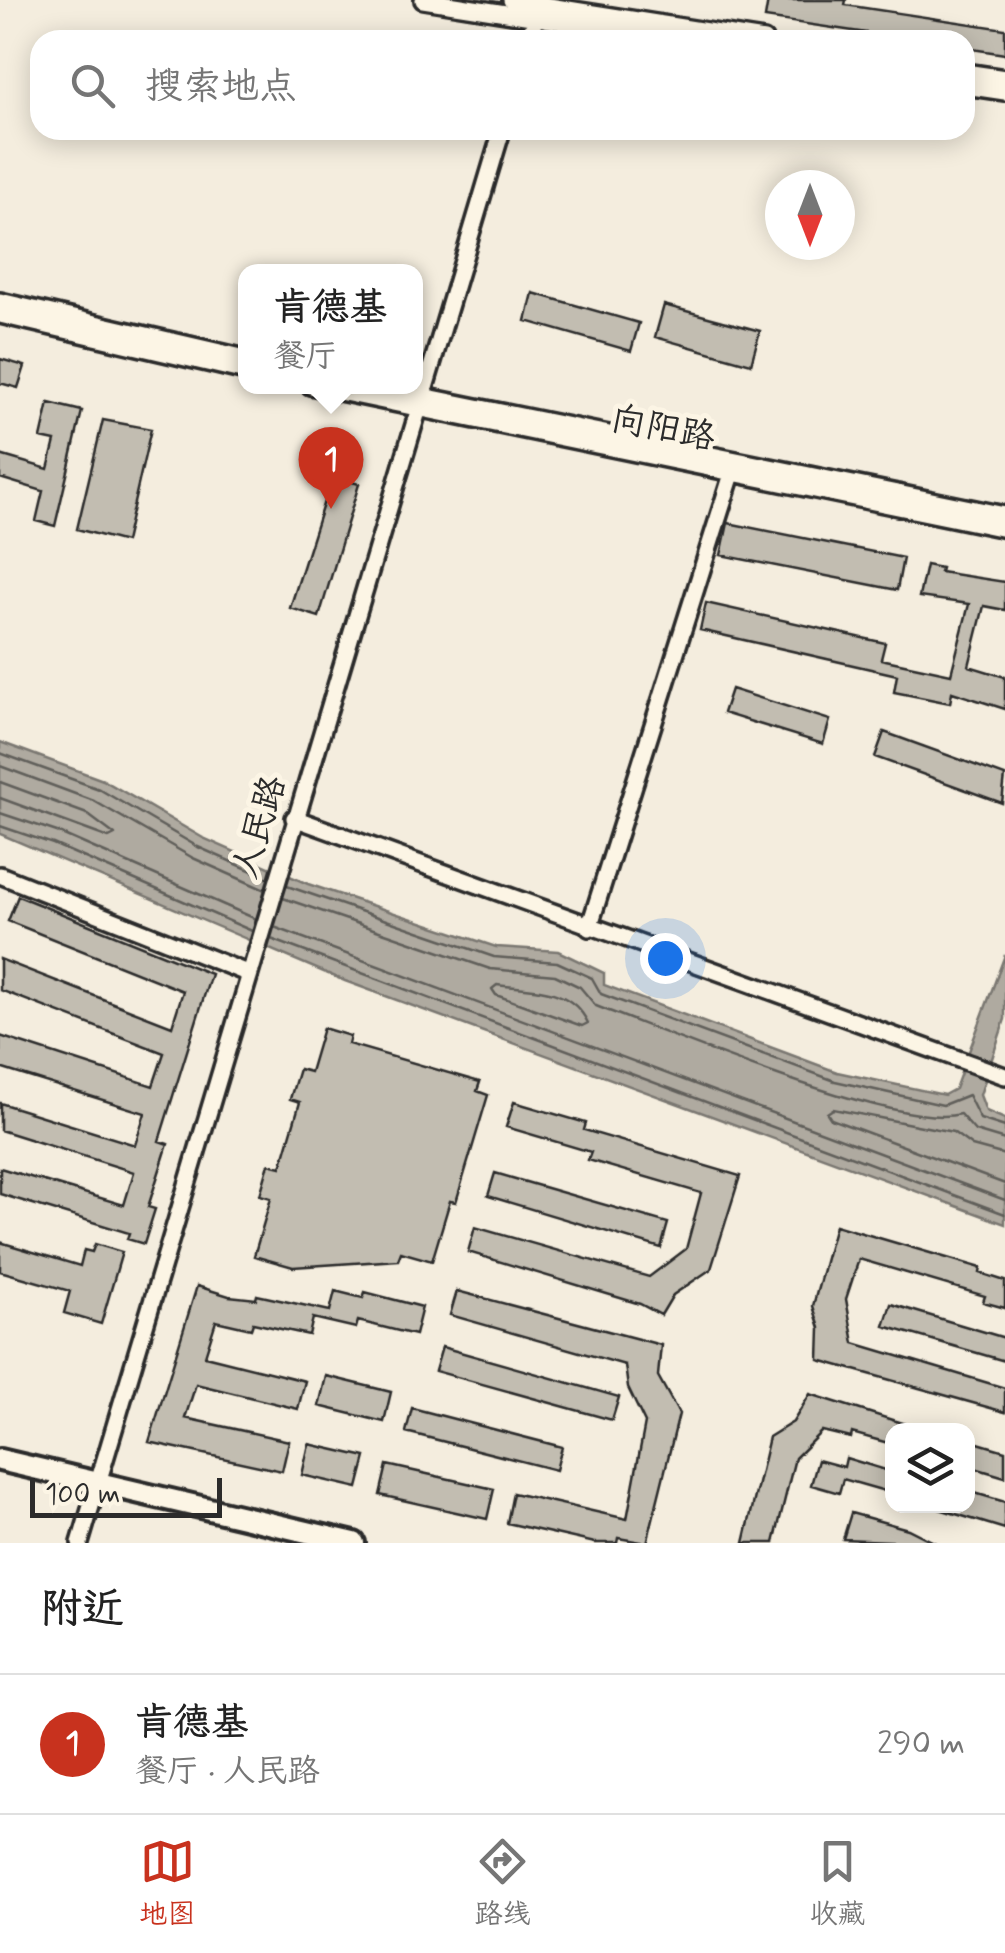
<!DOCTYPE html>
<html lang="zh">
<head>
<meta charset="utf-8">
<style>
	:root { --surface:#fff; --page:#f6f6f6; --text:#222; --muted:#767676; --line:#e0e0e0; --accent:#c8321e }
	body { margin:0; font-family:Mynerve,"LXGW WenKai TC",sans-serif; background:var(--page); color:var(--text) }
	.controls { position:absolute; right:30px; bottom:30px; display:grid; overflow:hidden; border-radius:20px; box-shadow:0 5px 25px #0003 }
	.controls button { width:90px; height:90px; display:grid; place-items:center; padding:0; border:0; border-bottom:2px solid var(--line); background:var(--surface); color:var(--text); font:50px sans-serif }
	.compass { position:absolute; left:765px; top:170px; width:90px; height:90px; border-radius:50%; background:var(--surface); box-shadow:0 5px 25px #0003; rotate:180deg }
	.scale { position:absolute; left:30px; bottom:25px; width:192px; box-sizing:border-box; padding-left:10px; border:5px solid #2b2b2b; border-top:0; font-size:28px; line-height:35px; white-space:nowrap; color:#2b2b2b; -webkit-text-stroke:8px #fcf5e5; paint-order:stroke }
	.you { position:absolute; left:665px; top:958px; width:35px; height:35px; margin:-25px; border:8px solid #fff; border-radius:50%; background:#1a73e8; box-shadow:0 0 0 15px #1a73e833 }
	.badge { display:grid; place-items:center; width:65px; height:65px; border-radius:50%; background:var(--accent); color:#fff; font-size:32px; font-weight:700 }
	.pin { position:absolute; translate:-50% -82px; filter:drop-shadow(0 2px 5px #0008) }
	.pin::after { content:''; position:absolute; top:52px; width:35px; height:30px; background:inherit; clip-path:polygon(0 0,100% 0,50% 100%) }
	.popup { position:absolute; left:238px; top:264px; width:185px; height:130px; box-sizing:border-box; display:grid; place-content:center; border-radius:20px; background:var(--surface); filter:drop-shadow(0 2px 8px #0005); font-size:32px; white-space:nowrap; color:var(--muted) }
	.popup b { font-size:38px; color:var(--text) }
	.popup::after { content:''; position:absolute; left:50%; top:100%; margin-left:-20px; border:20px solid transparent; border-top-color:var(--surface) }
	.list { margin:0; padding:0; list-style:none }
	h2 { display:flex; justify-content:space-between; align-items:center; height:130px; margin:0; padding:0 40px; font-size:42px }
	h2 small { font-size:32px; font-weight:400; color:var(--muted) }
	.list li { display:grid; grid-template-columns:65px 1fr auto; gap:30px; align-items:center; box-sizing:border-box; height:140px; padding:0 40px; border-top:2px solid var(--line) }
	.list b { display:block; font-size:38px; white-space:nowrap }
	.list p { margin:0; font-size:32px; white-space:nowrap; color:var(--muted) }
	.list em { font-size:32px; font-style:normal; color:var(--muted) }
	.icon { flex:none; width:55px; height:55px; fill:none; stroke:currentColor; stroke-width:2; stroke-linecap:round; stroke-linejoin:round }
	.map { position:relative; flex:none; width:1005px; height:1543px; overflow:hidden }
	.search { position:absolute; background:var(--surface); box-shadow:0 5px 25px #0003; left:30px; right:30px; top:30px; height:110px; display:flex; align-items:center; gap:25px; box-sizing:border-box; padding:0 35px; border-radius:30px; color:var(--muted); font-size:38px }
	.sheet { height:270px; background:var(--surface) }
	nav { display:flex; justify-content:space-around; align-items:center; box-sizing:border-box; height:140px; border-top:2px solid var(--line); background:var(--surface); font-size:28px; color:var(--muted) }
	nav a { display:grid; justify-items:center; gap:5px }
	nav .on { color:var(--accent) }
	.map>svg:first-child { display:block }
	.water { fill:#afaaa0; stroke:#7a7771; stroke-width:2.5 }
	.lines { fill:none; stroke-linecap:round; stroke-linejoin:round }
	.shore { stroke:#605e5a; stroke-width:2.5 }
	.building { fill:#c2bdb1; stroke:#2b2b2b; stroke-width:2.5 }
	.minor-casing { stroke:#2b2b2b; stroke-width:22 }
	.major-casing { stroke:#2b2b2b; stroke-width:28 }
	.minor { stroke:#fcf5e5; stroke-width:15 }
	.major { stroke:#fcf5e5; stroke-width:20 }
	.labels { text-anchor:middle; dominant-baseline:central; stroke-width:10; stroke-linejoin:round; paint-order:stroke }
	.street-label { font-size:35px; fill:#2b2b2b; stroke:#fcf5e5 }
</style>
</head>
<body>
<div class="map">
<svg width="1005" height="1543" viewBox="0 0 1005 1543">
	<rect width="100%" height="100%" fill="#f4edde"/>
	<filter id="ink" filterUnits="userSpaceOnUse"><feTurbulence type="fractalNoise" baseFrequency=".01" numOctaves="2"/><feDisplacementMap in="SourceGraphic" scale="20" xChannelSelector="R" yChannelSelector="G"/><feConvolveMatrix kernelMatrix="1 2 1 2 8 2 1 2 1" color-interpolation-filters="sRGB"/></filter>
	<g filter="url(#ink)">
		<path class="water" d="M0,742l103,38 100,58 105,46 188,63 62,4 46,22v12l233,87 107,23 11,-6 50,-134v64l-25,76 6,16 19,8v105l-660,-243 -345,-147z"/>
		<g class="lines">
			<path class="shore" d="M0,753l99,36 99,58 70,31
				M0,766l94,35 99,57 72,32
				M0,782l87,32 28,21 -6,3 -109,-40
				M0,813l57,19 199,87
				M0,826l53,18 199,87
				M287,886l207,71 63,5 35,16 9,16 234,87 108,24 25,-10 12,24 25,8
				M283,898l207,71 65,6 25,12 16,19c70,26 302,125 364,108l15,17 30,9
				M274,927l731,273
				M271,939l734,275
				M497,985c36,5 73,1 91,38l-6,3 -86,-31 -4,-6z
				M1005,1155l-33,-9 -19,-14 -120,-23 -6,4 4,6 174,65"/>
		</g>
		<path class="building" d="M768,0h78l-1,5 160,24v25l-40,-6v-8h-51l-149,-22z
			M533,293l106,30 -8,28 -105,-30z
			M664,305l96,26 -9,33 -96,-27z
			M0,359l25,7 -7,22 -18,-5z
			M49,403l33,8 -27,115 -19,-5 7,-30 -43,-13v-23l48,14 7,-28 -14,-3z
			M103,420l48,9 -26,113 -48,-13z
			M332,476l27,8 -40,133 -29,-9z
			M728,523l175,35 -6,32 -176,-35z
			M926,565l15,3 -1,4 65,10v28l-21,-4 -15,60 36,11v32l-53,-17 -2,11 -56,-11 3,-17 -197,-45 6,-27 179,40 -4,16 70,15 18,-70 -50,-7z
			M731,689l99,31 -7,24 -100,-31z
			M884,732l121,44 -3,27 -127,-46z
			M18,896l193,78 -52,167 9,3 -20,63 7,2 -11,35 -17,-5 2,-6 -129,-39v-26l124,37 10,-33 -134,-42v-27l135,42 10,-32 -145,-45v-32l153,50 11,-33 -164,-63v-31l172,67 11,-35 -175,-70z
			M323,1028l27,8 -2,8 132,38 -3,9 11,4 -32,107 -6,-1 -18,60 -31,-9 -3,8 -105,7 -39,-11 17,-58 -11,-3 9,-31 12,3 19,-65 -10,-3 9,-30 11,3z
			M514,1102l72,21 -2,7 156,46 -29,93 -38,26 -12,20 -21,-11 -172,-52 7,-25 174,50 37,-28 15,-56 -113,-33 3,-8 -85,-25z
			M495,1173l173,50 -7,25 -173,-52z
			M835,1225l146,43 -1,5 25,8v27l-22,-6 2,-6 -126,-37 -13,40 8,44 151,45v24l-186,-52 1,-32 -7,-22z
			M0,1242l80,24 4,-16 8,2 3,-8 27,8 -21,72 -37,-11 6,-22 -70,-20z
			M197,1286l32,10 27,3 1,-4 73,16 5,-20 28,7 2,-6 57,15 -7,28 -57,-14 -2,7 -43,-10 -4,17 -56,-12 -2,6 -35,-8 -11,35 100,25 -7,28 -102,-25 -11,34 104,23 -7,30 -133,-29z
			M457,1291l204,54 -3,31 21,38 -32,129 -29,-5 -1,5h-22l-88,-20 6,-30 114,26 18,-96 -17,-35 -3,-23 -175,-50z
			M891,1304l114,34v23l-121,-35z
			M442,1347l177,50 -7,23 -177,-49z
			M326,1376l65,16 -7,30 -65,-16z
			M810,1394l114,36h-32v14l-40,-11 -1,5 -29,-7 -27,27 -21,85h-30l25,-106 24,-15z
			M412,1408l150,39 -6,23 -150,-38z
			M968,1440l37,11v26l-37,-11z
			M309,1444l57,13 -8,31 -56,-13z
			M846,1458l46,14v21l-49,-14 -4,14 -28,-8 7,-25 26,7z
			M387,1465l107,24 -7,30 -107,-24z
			M968,1491l37,11v27l-69,-21 32,-2z
			M851,1513l57,16 28,14 -93,-4z"/>
		<g class="lines">
			<defs>
				<path id="minor" d="M423,0l254,40
					M511,0l253,40
					M529,40l9,-31
					M965,72l40,6
					M965,86l40,6
					M0,301l246,57
					M0,315l246,57
					M310,386l695,143
					M374,386l631,129
					M294,818l711,258
					M0,875l247,98
					M589,928l143,-454
					M80,1543l422,-1413"/>
				<path id="major" d="M0,1460l354,83"/>
			</defs>
			<use href="#minor" class="minor-casing"/>
			<use href="#major" class="major-casing"/>
			<use href="#minor" class="minor"/>
			<use href="#major" class="major"/>
		</g>
	</g>
	<g class="labels">
		<g class="street-label">
			<text transform="translate(663 429) rotate(11)">向阳路</text>
			<text transform="translate(260 827) rotate(-73)">人民路</text>
		</g>
	</g>
</svg>
<div class="controls">
<button><svg class="icon" aria-label="layers" viewBox="0 0 24 24"><path d="M12 4l9 5-9 5-9-5zM3 14l9 5 9-5"/></svg></button>
</div>
<svg class="compass" viewBox="-18 -18 36 36"><path d="M0-13l5 13h-10z" fill="#e53935"/><path d="M0 13l5-13h-10z" fill="#767676"/></svg>
<div class="scale">100 m</div>
<div class="you"></div>
<div class="pin badge" style="left:331px;top:509px">1</div>
<div class="popup"><b>肯德基</b>餐厅</div>
<div class="search"><svg class="icon" aria-label="search" viewBox="0 0 24 24"><circle cx="10" cy="10" r="6"/><path d="M15 15l6 6"/></svg>搜索地点</div>
</div>
<section class="sheet">
<h2>附近<small></small></h2>
<ul class="list">
<li><span class="badge">1</span><div><b>肯德基</b><p>餐厅 · 人民路</p></div><em>290 m</em></li>
</ul>
</section>
<nav>
<a class="on"><svg class="icon" aria-label="map" viewBox="0 0 24 24"><path d="M3 6l6-2 6 2 6-2v14l-6 2-6-2-6 2zM9 4v14M15 6v14"/></svg>地图</a>
<a><svg class="icon" aria-label="directions" viewBox="0 0 24 24"><path d="M12 3l9 9-9 9-9-9zM9 14v-3h6M13 9l2 2-2 2"/></svg>路线</a>
<a><svg class="icon" aria-label="saved" viewBox="0 0 24 24"><path d="M7 4h10v16l-5-4-5 4z"/></svg>收藏</a>
</nav>
</body>
</html>
